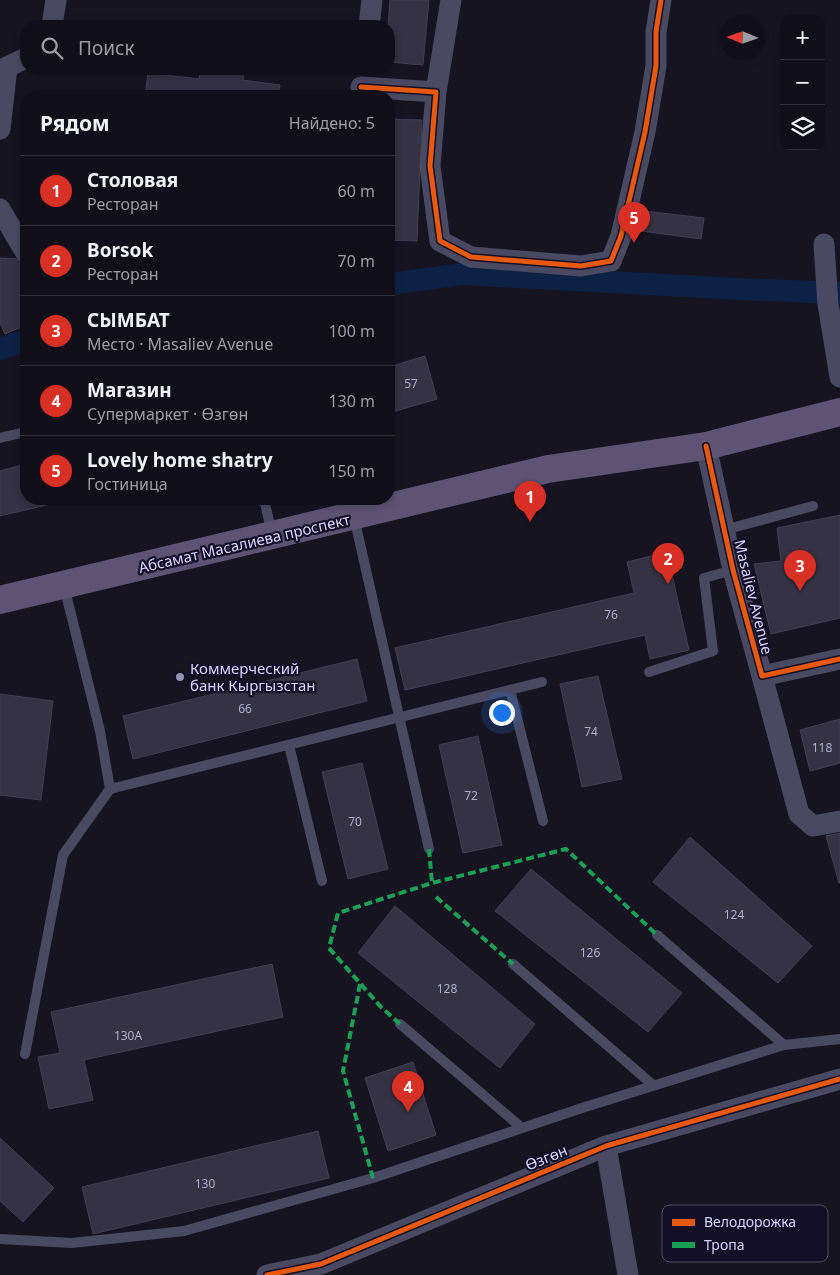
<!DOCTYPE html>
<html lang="ru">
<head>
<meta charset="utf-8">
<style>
	:root { --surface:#100f19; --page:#1e1d26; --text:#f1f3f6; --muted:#9c9ca2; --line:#302f38; --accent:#d93025 }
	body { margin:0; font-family:"Noto Sans",sans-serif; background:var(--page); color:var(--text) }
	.controls { position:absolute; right:15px; top:15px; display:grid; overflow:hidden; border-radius:10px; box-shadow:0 2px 8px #0003 }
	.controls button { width:45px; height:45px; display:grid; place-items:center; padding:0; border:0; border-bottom:1px solid var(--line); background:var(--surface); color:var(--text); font:25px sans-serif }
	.compass { position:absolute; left:720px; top:15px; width:45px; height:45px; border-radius:50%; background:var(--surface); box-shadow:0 2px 8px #0003; rotate:272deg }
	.you { position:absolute; left:501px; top:712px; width:18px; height:18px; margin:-12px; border:4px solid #fff; border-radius:50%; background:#1a73e8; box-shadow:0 0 0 8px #1a73e833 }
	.badge { display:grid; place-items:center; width:32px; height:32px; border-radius:50%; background:var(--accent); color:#fff; font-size:16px; font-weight:700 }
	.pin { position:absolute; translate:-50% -41px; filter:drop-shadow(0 1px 2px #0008) }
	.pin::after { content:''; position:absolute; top:26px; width:18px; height:15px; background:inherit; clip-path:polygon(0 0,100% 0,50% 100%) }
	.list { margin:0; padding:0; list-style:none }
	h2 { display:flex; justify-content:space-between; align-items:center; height:65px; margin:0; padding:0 20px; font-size:21px }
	h2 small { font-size:16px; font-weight:400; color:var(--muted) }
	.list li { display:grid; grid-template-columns:32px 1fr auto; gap:15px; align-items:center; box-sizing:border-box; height:70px; padding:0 20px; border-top:1px solid var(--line) }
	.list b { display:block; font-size:19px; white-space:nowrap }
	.list p { margin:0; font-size:16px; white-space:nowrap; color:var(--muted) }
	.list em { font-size:16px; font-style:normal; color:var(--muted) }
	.icon { flex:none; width:28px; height:28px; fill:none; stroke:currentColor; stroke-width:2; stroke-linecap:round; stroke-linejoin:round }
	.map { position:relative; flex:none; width:840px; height:1275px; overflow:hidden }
	.search { position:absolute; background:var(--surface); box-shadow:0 2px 8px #0003; left:20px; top:20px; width:375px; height:55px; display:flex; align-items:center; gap:12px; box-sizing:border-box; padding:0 18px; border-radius:20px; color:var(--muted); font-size:19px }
	.panel { position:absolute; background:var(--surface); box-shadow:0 2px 8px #0003; left:20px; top:90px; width:375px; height:415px; border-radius:20px }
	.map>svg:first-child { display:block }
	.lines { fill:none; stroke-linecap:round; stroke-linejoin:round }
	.canal { stroke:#0d2144; stroke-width:22 }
	.building { fill:#343243; stroke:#433f54 }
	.service { stroke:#4a4962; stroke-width:10 }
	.minor { stroke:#4a4962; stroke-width:21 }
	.primary { stroke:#5e5373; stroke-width:28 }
	.quiet { stroke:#1a9f57; stroke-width:4; stroke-dasharray:8 4; stroke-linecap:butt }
	.cycleway-casing { stroke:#130f26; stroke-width:8 }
	.cycleway { stroke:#e8590c; stroke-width:5 }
	.poi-dot { fill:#9591b1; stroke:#130f26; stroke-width:2 }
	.labels { text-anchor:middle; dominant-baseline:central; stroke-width:4.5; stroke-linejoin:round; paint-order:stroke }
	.number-label { font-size:12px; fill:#b0acd0 }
	.street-label { font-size:15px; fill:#d9d4ff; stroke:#130f26 }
	.poi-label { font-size:15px; fill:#d9d4ff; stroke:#130f26; text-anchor:start }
	.key { fill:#130f26; stroke:#4e4a67; stroke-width:1 }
	.key-label { font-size:14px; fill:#d9d4ff }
</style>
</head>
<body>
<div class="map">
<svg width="840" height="1275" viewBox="0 0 840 1275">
	<rect width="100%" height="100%" fill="#161421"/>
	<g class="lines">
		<path class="canal" d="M389,284l74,-10 276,15 101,4
			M0,349l26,-9"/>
	</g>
	<path class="building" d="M390,0h39l-6,65 -34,-3 -1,-36z
		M201,69h43l-1,11 37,5 -2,11h-133l3,-23 51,6z
		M389,119l33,1 -5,121 -28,-1z
		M644,211l60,7 -3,21 -60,-8z
		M0,258l18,1 8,20v46l-21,9 -5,-11z
		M425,356l12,43 -48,14v-46z
		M26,464v35h46l-72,17v-45z
		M840,515v103l-69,16 -17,-70 27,-3 -4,-33z
		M667,552l22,98 -39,9 -5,-24 -240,55 -10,-42 239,-55 -7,-31z
		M357,659l10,42 -234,58 -10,-43z
		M598,676l24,103 -40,8 -22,-103z
		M0,694l53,7 -12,99 -41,-5z
		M840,719v44l-30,8 -10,-41z
		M478,736l24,109 -39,8 -24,-108z
		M362,763l26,106 -40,10 -26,-107z
		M840,833v50h-1l-13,-47z
		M690,837l122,109 -34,37 -125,-101z
		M531,869l151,124 -34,39 -153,-121z
		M395,906l140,118 -35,44 -142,-115z
		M272,964l11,53 -199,43 9,40 -44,9 -11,-52 22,-4 -9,-41z
		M413,1062l23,73 -48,16 -23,-73z
		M318,1131l11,47 -236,56 -11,-47z
		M0,1138l54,50 -31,34 -23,-21z"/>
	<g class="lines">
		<path class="service" d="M0,438l26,-6
			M264,499l8,35
			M354,517l75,332
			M724,530l89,-24
			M64,586l36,145 10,58
			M649,672l64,-21 -9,-73 29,-8
			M510,690l33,131
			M289,745l33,136
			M657,935l127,110
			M513,964l140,121
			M400,1024l122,104
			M25,1054l38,-199 47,-66 432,-107
			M0,1239l72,4 112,-12 189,-53 209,-70 202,-63 56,-6"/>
		<path class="minor" d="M52,26l4,-26
			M369,26l3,-26
			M361,87l75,5 -6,74 10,75 31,16 110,9 30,-5 10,-25 24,-104 11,-66v-34l5,-32
			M436,92l15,-92
			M0,129l7,-62 19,-9
			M0,209l26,44
			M824,244l4,60 12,73
			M706,446l27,124 29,106 78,-17
			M762,676l37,138 14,12 27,-5
			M606,1146l22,129
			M267,1275l54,-11 285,-118 234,-67"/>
		<path class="primary" d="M0,600l548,-131 158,-23 134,-34"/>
		<path class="quiet" d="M429,849l3,34
			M436,897l77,67
			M360,984l-17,87 30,107
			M400,1024l-20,-18 -51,-58 9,-35 94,-30 134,-34 91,86"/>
		<defs>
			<path id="cycleway" d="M361,87l75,5 -6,74 10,75 31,16 110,9 30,-5 10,-25 24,-104 11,-66v-34l5,-32
				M706,446l27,124 29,106 78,-17
				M267,1275l54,-11 285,-118 234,-67"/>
		</defs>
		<use href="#cycleway" class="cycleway-casing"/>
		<use href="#cycleway" class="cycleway"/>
	</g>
	<circle class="poi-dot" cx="180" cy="677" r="5"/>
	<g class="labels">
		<g class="number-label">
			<text x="411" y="383">57</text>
			<text x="611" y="614">76</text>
			<text x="245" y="708">66</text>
			<text x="591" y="731">74</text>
			<text x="822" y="747">118</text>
			<text x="471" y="795">72</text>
			<text x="355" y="821">70</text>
			<text x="734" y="914">124</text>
			<text x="590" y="952">126</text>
			<text x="447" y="988">128</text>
			<text x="128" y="1035">130А</text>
			<text x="205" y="1183">130</text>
		</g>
		<g class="street-label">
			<text transform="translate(244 543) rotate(-13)">Абсамат Масалиева проспект</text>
			<text transform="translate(754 597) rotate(76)">Masaliev Avenue</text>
			<text transform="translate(546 1157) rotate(-22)">Өзгөн</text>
		</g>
		<g class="poi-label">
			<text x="190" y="668">Коммерческий<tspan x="190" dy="17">банк Кыргызстан</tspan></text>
		</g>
	</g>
	<rect x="662" y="1205" width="166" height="57" rx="8" class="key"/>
	<rect x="672" y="1219" width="23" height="7" fill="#e8590c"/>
	<rect x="672" y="1242" width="23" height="6" fill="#1a9f57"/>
	<g class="key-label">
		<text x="704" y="1227">Велодорожка</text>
		<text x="704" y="1250">Тропа</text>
	</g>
</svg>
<div class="controls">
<button>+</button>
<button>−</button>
<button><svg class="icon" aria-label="layers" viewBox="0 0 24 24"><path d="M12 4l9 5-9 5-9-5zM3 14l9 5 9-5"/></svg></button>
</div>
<svg class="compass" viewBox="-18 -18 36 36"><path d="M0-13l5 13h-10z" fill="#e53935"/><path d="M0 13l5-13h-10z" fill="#9c9ca2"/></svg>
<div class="you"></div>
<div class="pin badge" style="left:530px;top:522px">1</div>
<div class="pin badge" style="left:668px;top:584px">2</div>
<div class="pin badge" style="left:800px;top:591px">3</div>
<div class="pin badge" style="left:408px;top:1112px">4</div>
<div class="pin badge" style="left:634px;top:243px">5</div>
<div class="search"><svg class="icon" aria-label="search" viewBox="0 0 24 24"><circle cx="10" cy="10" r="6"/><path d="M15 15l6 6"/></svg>Поиск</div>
<section class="panel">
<h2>Рядом<small>Найдено: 5</small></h2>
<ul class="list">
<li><span class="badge">1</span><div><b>Столовая</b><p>Ресторан</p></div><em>60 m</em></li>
<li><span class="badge">2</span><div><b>Borsok</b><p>Ресторан</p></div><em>70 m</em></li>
<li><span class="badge">3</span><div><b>СЫМБАТ</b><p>Место · Masaliev Avenue</p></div><em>100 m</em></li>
<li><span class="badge">4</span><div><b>Магазин</b><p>Супермаркет · Өзгөн</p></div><em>130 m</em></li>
<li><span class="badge">5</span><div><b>Lovely home shatry</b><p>Гостиница</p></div><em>150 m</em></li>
</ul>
</section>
</div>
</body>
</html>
